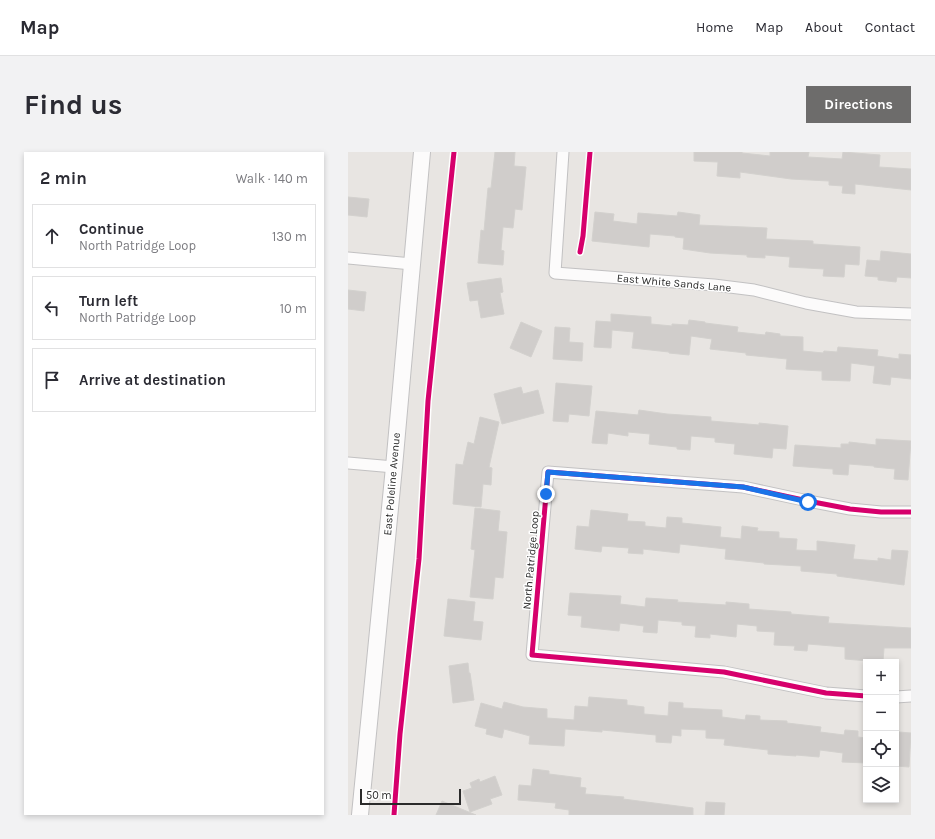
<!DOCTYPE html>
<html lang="en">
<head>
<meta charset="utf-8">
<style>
	:root { --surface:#fff; --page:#f2f2f3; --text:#2b2b33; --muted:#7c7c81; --line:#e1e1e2; --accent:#6d6c6b }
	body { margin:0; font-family:Karla,sans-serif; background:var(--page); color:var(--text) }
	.controls { position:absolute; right:12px; bottom:12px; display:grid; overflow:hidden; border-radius:0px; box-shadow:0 2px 6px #0003 }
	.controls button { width:36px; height:36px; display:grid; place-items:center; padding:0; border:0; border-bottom:1px solid var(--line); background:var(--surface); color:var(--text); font:20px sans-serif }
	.scale { position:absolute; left:12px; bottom:10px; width:101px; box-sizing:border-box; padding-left:4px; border:2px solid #2b2b2b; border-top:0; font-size:11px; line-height:14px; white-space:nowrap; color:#2b2b2b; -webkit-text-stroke:3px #fff; paint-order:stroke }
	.stop { position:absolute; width:12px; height:12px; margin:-9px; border:3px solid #1a73e8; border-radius:50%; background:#fff }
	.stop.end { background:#1a73e8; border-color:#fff; box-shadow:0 1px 4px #0008 }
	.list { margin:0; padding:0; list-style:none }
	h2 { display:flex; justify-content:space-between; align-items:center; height:52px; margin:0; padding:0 16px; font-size:17px }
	h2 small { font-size:13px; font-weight:400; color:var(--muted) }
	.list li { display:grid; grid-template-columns:26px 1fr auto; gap:12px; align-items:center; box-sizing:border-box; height:64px; margin:0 8px 8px; padding:0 8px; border:1px solid var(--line); border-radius:0px }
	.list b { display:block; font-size:15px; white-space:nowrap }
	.list p { margin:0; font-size:13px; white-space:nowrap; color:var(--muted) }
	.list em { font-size:13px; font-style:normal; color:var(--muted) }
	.icon { flex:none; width:22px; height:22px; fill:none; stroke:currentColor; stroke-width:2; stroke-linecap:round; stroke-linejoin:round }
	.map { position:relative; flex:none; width:563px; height:663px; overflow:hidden; border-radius:0px }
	header { display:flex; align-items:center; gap:24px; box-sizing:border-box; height:56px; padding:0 20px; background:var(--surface); border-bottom:1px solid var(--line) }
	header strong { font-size:19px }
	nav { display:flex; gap:22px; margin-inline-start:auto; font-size:14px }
	.intro { display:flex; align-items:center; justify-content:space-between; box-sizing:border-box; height:96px; padding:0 24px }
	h1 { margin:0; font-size:28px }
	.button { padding:10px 18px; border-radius:0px; background:var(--accent); color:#fff; font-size:14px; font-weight:700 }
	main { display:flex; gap:24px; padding:0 24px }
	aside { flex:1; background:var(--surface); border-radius:0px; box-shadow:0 2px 6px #0003 }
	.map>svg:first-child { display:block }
	.building { fill:#d0cdcb; stroke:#d3d1ce }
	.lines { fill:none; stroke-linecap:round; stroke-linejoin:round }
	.minor-casing { stroke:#c2c1c2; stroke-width:13 }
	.secondary-casing { stroke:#c2c1c2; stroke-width:18 }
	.minor { stroke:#fcfbfb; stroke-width:11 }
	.secondary { stroke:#fcfbfb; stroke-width:16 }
	.cycleway-casing { stroke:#fff; stroke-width:8 }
	.cycleway { stroke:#d6006c; stroke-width:5 }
	.route { stroke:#1a73e8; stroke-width:5 }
	.labels { text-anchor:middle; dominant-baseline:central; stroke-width:3; stroke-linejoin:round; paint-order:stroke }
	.street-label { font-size:11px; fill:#2b2b2b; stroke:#fff }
</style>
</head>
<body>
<header>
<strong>Map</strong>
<nav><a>Home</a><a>Map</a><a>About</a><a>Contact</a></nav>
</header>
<div class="intro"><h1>Find us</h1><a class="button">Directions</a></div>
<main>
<aside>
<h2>2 min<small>Walk · 140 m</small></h2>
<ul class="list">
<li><svg class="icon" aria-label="ahead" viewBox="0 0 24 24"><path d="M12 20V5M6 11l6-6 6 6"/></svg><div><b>Continue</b><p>North Patridge Loop</p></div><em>130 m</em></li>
<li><svg class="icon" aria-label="left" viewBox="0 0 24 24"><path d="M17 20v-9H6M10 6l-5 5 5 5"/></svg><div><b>Turn left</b><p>North Patridge Loop</p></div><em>10 m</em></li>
<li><svg class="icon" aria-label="arrive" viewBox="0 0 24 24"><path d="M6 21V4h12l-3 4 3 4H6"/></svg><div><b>Arrive at destination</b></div></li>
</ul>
</aside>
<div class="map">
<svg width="563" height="663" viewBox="0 0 563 663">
	<rect width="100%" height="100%" fill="#e8e5e2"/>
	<path class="building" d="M147,0h20l-1,14 12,1 -4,43 -7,-1 -2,19 -10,-1 -2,23 3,1 -1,14 -25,-2 3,-33 3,1 4,-43h3z
		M346,0h48v1l28,3v-4h39l-1,5 34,2 1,-7 37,3 -1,12 32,2v21l-56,-6v10l-13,-1 1,-7 -14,-1v-4l-38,-2 -51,-7v6l-23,-2 1,-14 -24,-1z
		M0,45l21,2 -2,18 -19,-2z
		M247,60l19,2 -1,7 24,3 1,-11 39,3 1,-4 22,3 -1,10 68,3 -1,11 47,2v3l47,3 -1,18 -14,-1 -1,13 -21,-1 1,-7 -35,-2 1,-10 -25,-2v3l-18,-1v-2l-37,-2 -27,-4 1,-11 -9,-1v-1l-25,-2 -1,13 -57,-6z
		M533,99l30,3v24l-14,-1 -1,5 -18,-2v-3l-13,-1 2,-16 13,1z
		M153,126l2,14 -3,1 4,21 -23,4 -3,-18 -8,1 -3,-18z
		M0,138l18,2 -2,19 -16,-2z
		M263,162l40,3v7l21,2v-2l16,1 1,-5 16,2v1l33,4 -1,5 28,3 1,-3 14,2v2l23,1v14l20,2 1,-2 13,1 1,-5 40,3 -1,6 22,3v-5l12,1v24l-20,-2 -1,8 -17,-2 2,-17 -24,-3 -1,18 -28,-1v-9l-36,-2 1,-10 -41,-4v-2l-36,-4 2,-10 -21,-3 -2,19 -20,-2v-1l-37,-4 2,-16 -22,-2 -1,18 -17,-1 2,-26 15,1z
		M173,170l21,9 -11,26 -21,-9z
		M207,175l15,1 -1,14 14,1 -1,18 -29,-2z
		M208,231l36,3 -3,30 -20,-2 -1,8 -15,-1z
		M173,235l2,7 15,-4 6,23 -42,11 -8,-30z
		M291,258l28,4 44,3v4l48,4v-2l29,3 -2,23 -13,-1 -1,10 -38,-4 1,-10 -20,-2v-4l-24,-2 -1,14 -13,-1v-2l-28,-3 1,-10 -22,-2v4l-20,-3 -1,11 -15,-1 4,-32 42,4z
		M132,265l19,5 -10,45 3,1 -1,17 -8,-1 -2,23 -28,-3 3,-40 7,1 5,-23 6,2z
		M528,287l35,2 -3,39 -14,-1 1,-10 -21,-2v-1l-25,-2 -1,11 -15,-1v-5l-40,-3 2,-21 46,3v-4h8v-2l27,3z
		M127,356l25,3 -2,20 9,1 -4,46 -8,-1 -2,22 -23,-2 5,-47 -4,-1z
		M243,358l37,4 -1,7 18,1v4l21,2 1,-11 15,1v5l39,4 -1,10 21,2 1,-13 16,2 -1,3 22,1v6l18,1 -1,11 21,1v-10l38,4 -2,14 25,2v-3l13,2 1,-10 16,1 -4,34 -67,-9v-2l-36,-3v-5l-37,-2v-1l-39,-4 1,-10 -46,-5 -1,9 -36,-4v5l-15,-1 1,-5 -27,-2 -1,6 -26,-3 2,-23 12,1z
		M222,441l51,3 -1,8 25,3 1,-9 32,2 -1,2 49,3v-3l23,2v5l42,3v2l38,3 -1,6 83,5v20h-27l-1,13h-15l-23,-2v-12l-37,-3 -1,7 -13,-1 1,-4 -21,-1 1,-13 -18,-1v-5l-20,-2 -1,13 -26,-3v4l-15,-1 1,-11 -14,-1v-3l-24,-2 -1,13 -14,-1 1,-6 -24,-3 -1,8 -38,-4 1,-11 -14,-1z
		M100,447l27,3 -2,19 10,1 -2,18 -37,-4z
		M120,511l1,10h1l4,27 -21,3 -4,-37z
		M241,545l38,3v5l17,2v7l24,2 1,-14 14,1v5l39,2v7l23,3 1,-5 14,1v4l27,1v2l34,4 -1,5 24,3 1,-5 13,1v6l8,1v25l-24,-1 1,-9 -23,-3 -1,7 -23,-2v1l-28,-2v-4l-44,-5 1,-6 -19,-1v-8l-25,-1v7l-9,-1 -1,8 -15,-1v-7l-54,-5v2l-37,-3 -1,17 -35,-2 1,-8 -26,-7 -2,9 -16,-4 1,-5 -12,-3 6,-23 21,6 2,-7 19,5 24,2v9l27,2 1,-14 13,1z
		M551,580l12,1 -2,34 -13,-1v-23l2,1z
		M185,617l16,2v3l32,4 -1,9 6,1 -1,6 39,3 -1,2 70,9v7h-124v-5l-14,-2 1,-5 -38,-3 1,-15 12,1z
		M147,624l7,19 -12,4 2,5 -22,8 -7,-21 9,-3 -2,-5 9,-4 1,3z
		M94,649l34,14h-40z
		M358,650l19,1 -1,12h-19z"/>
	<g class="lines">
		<defs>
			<path id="minor" d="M215,0l-8,121 159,12 40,5 52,13 50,9 55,2
				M0,106l64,6
				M0,311l46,4
				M518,544l-40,-3 -102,-21 -192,-17 16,-183 195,15 65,14 42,8 31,3h30
				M548,545l15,-1"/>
			<path id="secondary" d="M12,663l34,-348 28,-315"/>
		</defs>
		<use href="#minor" class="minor-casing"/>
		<use href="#secondary" class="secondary-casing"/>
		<use href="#minor" class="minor"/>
		<use href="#secondary" class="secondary"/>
		<defs>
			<path id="cycleway" d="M232,100l3,-16 7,-84
				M518,544l-40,-3 -102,-21 -192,-17 16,-183 195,15 65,14 42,8 31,3h30
				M46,663l6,-81 19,-175 9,-158 26,-249"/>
		</defs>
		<use href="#cycleway" class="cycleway-casing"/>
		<use href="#cycleway" class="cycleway"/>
	</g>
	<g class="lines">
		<path class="route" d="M198,342l2,-22 195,15 65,15"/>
	</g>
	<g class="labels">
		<g class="street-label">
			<text transform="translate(326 131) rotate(5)">East White Sands Lane</text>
			<text transform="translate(44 332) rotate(-85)">East Poleline Avenue</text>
			<text transform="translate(183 408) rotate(-85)">North Patridge Loop</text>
		</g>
	</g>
</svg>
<div class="controls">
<button>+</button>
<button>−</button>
<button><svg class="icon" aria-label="locate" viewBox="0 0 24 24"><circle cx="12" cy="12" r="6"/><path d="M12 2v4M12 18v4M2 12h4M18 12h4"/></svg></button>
<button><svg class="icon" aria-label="layers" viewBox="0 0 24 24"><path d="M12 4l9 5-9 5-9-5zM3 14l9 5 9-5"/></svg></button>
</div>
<div class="scale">50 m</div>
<div class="stop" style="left:460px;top:350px"></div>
<div class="stop end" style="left:198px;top:342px"></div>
</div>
</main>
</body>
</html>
